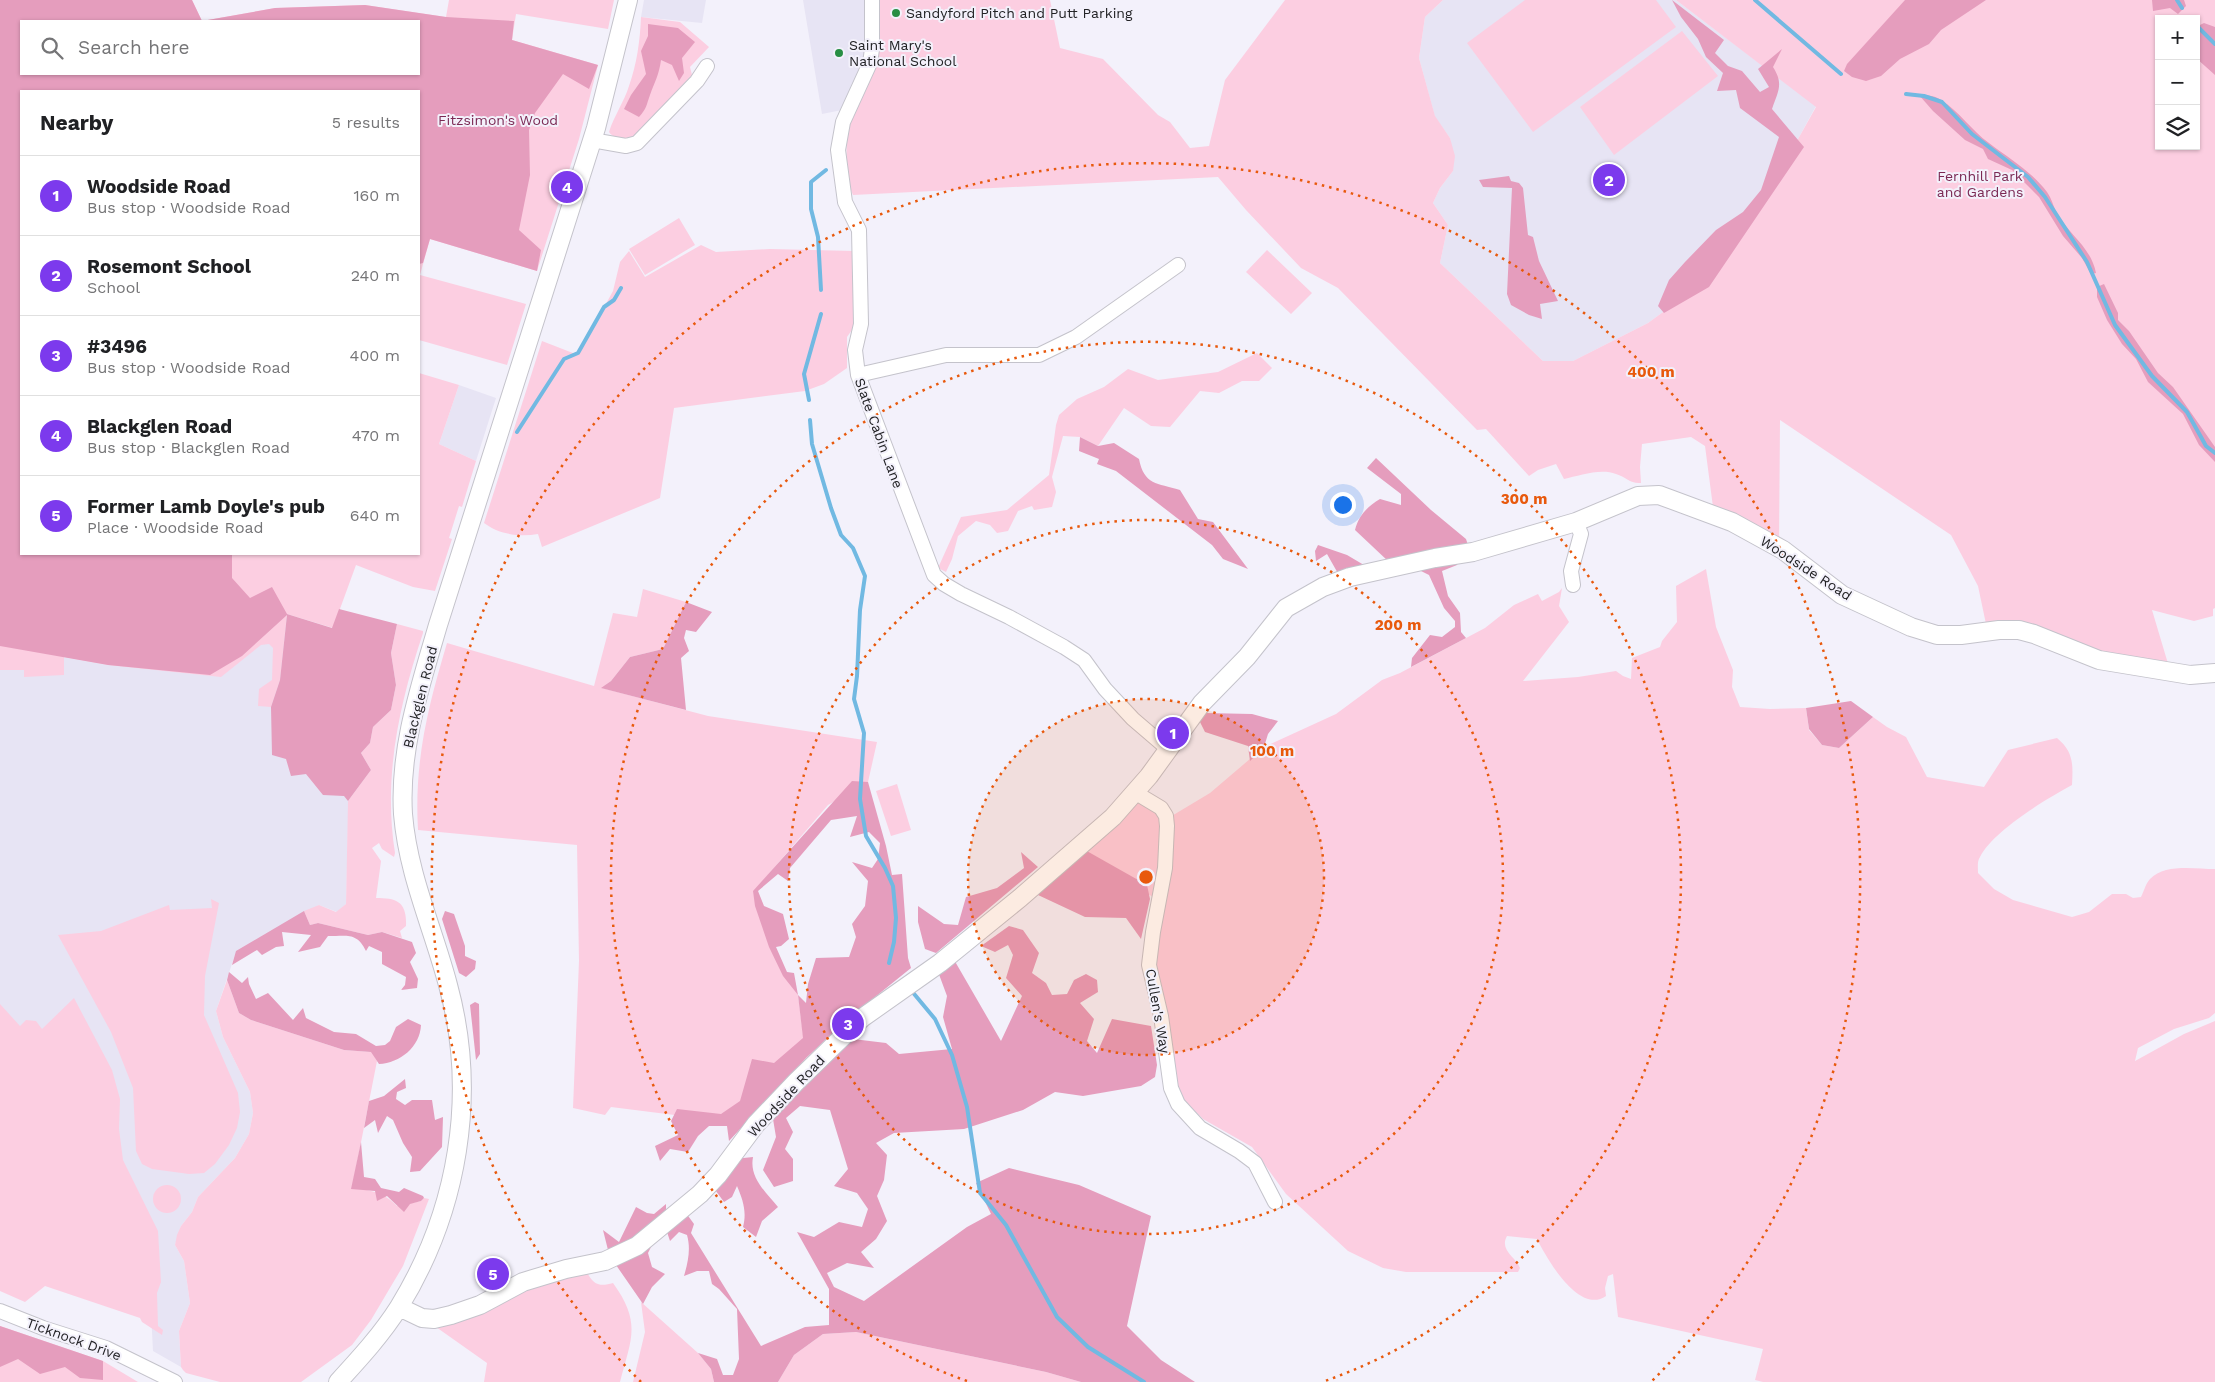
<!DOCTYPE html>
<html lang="en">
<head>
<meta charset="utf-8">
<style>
	:root { --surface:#fff; --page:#f2f2f2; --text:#202124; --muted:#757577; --line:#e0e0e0; --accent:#7c3aed }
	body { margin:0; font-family:"Work Sans",sans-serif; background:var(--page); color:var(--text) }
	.controls { position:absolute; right:15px; top:15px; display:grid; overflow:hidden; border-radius:0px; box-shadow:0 1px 4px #0004 }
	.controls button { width:45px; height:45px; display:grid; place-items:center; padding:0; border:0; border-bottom:1px solid var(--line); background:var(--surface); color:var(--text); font:25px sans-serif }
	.you { position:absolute; left:1342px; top:504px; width:18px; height:18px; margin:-12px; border:4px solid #fff; border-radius:50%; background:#1a73e8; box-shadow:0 0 0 8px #1a73e833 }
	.badge { display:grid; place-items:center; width:32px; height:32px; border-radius:50%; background:var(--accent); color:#fff; font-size:16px; font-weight:700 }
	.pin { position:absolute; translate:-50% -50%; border:2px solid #fff; box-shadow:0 1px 5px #0006 }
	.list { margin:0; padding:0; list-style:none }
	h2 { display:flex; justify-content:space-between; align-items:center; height:65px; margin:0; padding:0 20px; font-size:21px }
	h2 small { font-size:16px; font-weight:400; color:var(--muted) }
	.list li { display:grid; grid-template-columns:32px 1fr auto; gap:15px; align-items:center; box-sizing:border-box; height:80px; padding:0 20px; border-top:1px solid var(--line) }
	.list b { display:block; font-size:19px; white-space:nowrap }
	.list p { margin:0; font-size:16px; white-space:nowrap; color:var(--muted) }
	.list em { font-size:16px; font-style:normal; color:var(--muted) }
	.icon { flex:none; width:28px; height:28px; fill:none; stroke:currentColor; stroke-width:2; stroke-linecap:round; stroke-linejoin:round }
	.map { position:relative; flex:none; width:2215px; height:1382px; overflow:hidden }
	.search { position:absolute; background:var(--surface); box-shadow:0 1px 4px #0004; left:20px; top:20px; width:400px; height:55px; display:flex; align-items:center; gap:12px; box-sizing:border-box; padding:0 18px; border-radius:0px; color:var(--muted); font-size:19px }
	.panel { position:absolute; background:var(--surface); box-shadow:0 1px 4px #0004; left:20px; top:90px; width:400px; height:465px; border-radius:0px }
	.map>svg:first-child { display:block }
	.built { fill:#e7e4f4 }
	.green { fill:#fccee1; fill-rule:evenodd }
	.forest { fill:#e59dbd; fill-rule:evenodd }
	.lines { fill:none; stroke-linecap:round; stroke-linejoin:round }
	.stream { stroke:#71b9e2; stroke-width:4 }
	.minor-casing { stroke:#c4c3cb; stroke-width:16 }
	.tertiary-casing { stroke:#c4c3cb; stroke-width:20 }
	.minor { stroke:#fff; stroke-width:14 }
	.tertiary { stroke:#fff; stroke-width:18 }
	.ring { fill:none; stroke:#e8590c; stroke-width:2.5; stroke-dasharray:2.5 5 }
	.poi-dot { fill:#288e44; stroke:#f3f1fb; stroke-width:2 }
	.labels { text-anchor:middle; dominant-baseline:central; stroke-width:4; stroke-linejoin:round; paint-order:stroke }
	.poi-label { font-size:14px; fill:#222225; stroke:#f3f1fb; text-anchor:start }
	.park-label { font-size:14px; fill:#7b2954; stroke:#f3f1fb }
	.street-label { font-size:14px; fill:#222225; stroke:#f3f1fb }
	.centre { fill:#e8590c; stroke:#f3f1fb; stroke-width:2.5 }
	.ring-label { font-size:15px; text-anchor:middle; font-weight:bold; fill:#e8590c; stroke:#f3f1fb; stroke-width:4; stroke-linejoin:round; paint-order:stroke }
</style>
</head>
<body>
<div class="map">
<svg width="2215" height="1382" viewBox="0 0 2215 1382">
	<rect width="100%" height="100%" fill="#f3f1fb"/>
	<path class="built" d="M644,0h62l-4,23 -61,-6z
		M803,0h64l-1,57 -24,53 -20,4z
		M1443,0h233l140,106 -18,33 -50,78 -48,68 -52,38 -75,38h-30l-103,-98 8,-38 -15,-22 7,-15 13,-17 -3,-33 -15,-21 -16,-59 6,-41z
		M459,385l37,13 -20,63 -37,-17z
		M287,614l62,172 -3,118 -9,8 -18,-7 -84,50 -19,56 7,26 27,55 3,21 -4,21 -14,24 -37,39 -6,15 -11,14 -6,19 9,16 6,42 -11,28 2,36 -28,-16 -6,-116 -147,-115v-474l108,19z"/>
	<path class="green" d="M0,0h192l10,21 73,-13 90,-3 81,12 3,-17h165l-6,29 -92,-15 -4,26 86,25 -19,74 -42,132 -107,-32 -10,36 106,29 -19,61 -88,-25v-249h-398v463h398v-181l40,12 -20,59 37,17 -14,46 -3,-1 -10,32 3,1 -17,52 -22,-4 -57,-22 -23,63 -46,-14 -7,66 -9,27 -13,-1 1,-17 13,-9 1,-32 -4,-4 -8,1 -40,32 -113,-12 -44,-8v18l-40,2v-7h-24zM21,21h398v53h-398z
		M877,0h173l10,48 43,11 55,56 12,7 20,26 19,-2 16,-66 60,-80h158l-18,17 -6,41 16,58 15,22 5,18 -2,15 -13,17 -7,15 15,22 -8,38 103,98h30l75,-38 52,-38 48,-68 50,-78 18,-32 -140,-107h539v608l-2,1v7l-19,5 -42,-11 17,57 -57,-9 -126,-34 -8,-38 -27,-51 -171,-115 -1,124 -66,-37 -8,-61 -14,-9 -49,7 -2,23 1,16c-11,1 -15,-6 -25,-9 -16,-6 -37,2 -52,5l-8,-15 -18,6 -9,6 -43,-47 -9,1 -139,-142 -37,-20 -55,-58 -28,-33 -365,18 -7,-17 1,-50 29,-61 2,-13zM2159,19h37v127h-37z
		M1525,0h131l20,27 -143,105 -66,-89z
		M641,17l39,5 29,25 -19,20 2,8 -58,62c-9,5 -20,2 -25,-5 5,-16 15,-30 20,-46 8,-23 11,-45 12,-69z
		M1682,31l36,45 -104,79 -34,-48z
		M679,218l16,27 -50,30 -16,-26z
		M701,245l15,7 54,-3 84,2 2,73 -9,13v31l-23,16 -19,7 -131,17 -14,90 -118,49 -4,-13c-18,3 -38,1 -54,-11l58,-182 36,14 35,-64 7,-29 9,-11 16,26z
		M1267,250l45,43 -21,21 -45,-42z
		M1257,353l15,15 -13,13h-17l-23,12 -19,-2 -30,36 -19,-1 -27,-18 -26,38 -18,-9 -17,-1 -11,41 4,15 -4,15 -18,3 -2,-4 -14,5 -10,20 -11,2 -7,-8 -14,-4 -18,15 -6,23 -6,13 -8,-4 23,-51 46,-7 42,-35 7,-50 3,-10 18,-16 27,-12 24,-18 30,11 60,-8z
		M1706,569l10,58 17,43 -1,17 8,20 30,2 36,-1 3,22 13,15 17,3 34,-31 14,10 19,10 21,40 57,10 24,-37 49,-12c17,14 16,27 15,47 -26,14 -79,46 -92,72 -3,4 -2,11 -2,16l16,16 19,11 59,17 17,-5 23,-18h14l7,4 8,-1c3,-6 5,-14 9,-18 15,-16 46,-10 65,-10v144l-6,5 -35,11 -36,19 -3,13 49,-27 31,-13v361h-452l-8,-2 8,-31 -145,-32 -5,-43 -5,2 -3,12 1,8c-27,19 -59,-37 -69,-57l-30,-3c-8,14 9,21 13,32l-2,4h-112l-23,-4 -35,-17 -62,-57 -34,-47 -49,-28 -20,-20 -5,-11 -23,-119 15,-152 40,-24 54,-46 72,-33 46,-34 18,-7 85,-45 29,-23 24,-11 4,7 17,-9 3,-4 -3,18 10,16 -46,59 55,-4 38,-6 7,5 8,3 1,-21 28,-11 2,-6 15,-19 -1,-36z
		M643,589l43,13 -23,47 -33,8 -19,24 -9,7 106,28 169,26 -9,40 -40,23 -74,86 20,61 24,43 8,63 -60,66 -135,-17 -6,8 -32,-7 6,-147 -2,-116 -159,-15c-4,-69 10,-123 29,-187l147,43 19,-73 24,4z
		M397,624l26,7v2c-24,72 -40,144 -28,220l-1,4 -12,-8 -3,-6 -7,5 9,13 -5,37c20,0 31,3 30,28l-6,5 2,7 -20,-6 -14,3 -50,-12 -8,2 -6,-14 15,-6 17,7 10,-8 2,-103 23,-31 -10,-17 9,-10 3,-16 18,-17 5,-25 -5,-32z
		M897,784l14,46 -20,6 -15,-45z
		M1137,801l8,2 18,15 1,16 -11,63 -76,-46z
		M211,899l8,4 -14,73 -1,39 34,78 2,19 -3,16 -8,17 -14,19 -11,9 -15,1 -37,-5 -10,-5 -6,-13 -3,-63 -22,-56 -53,-97 43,-4 68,-26 1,5 42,-2z
		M227,980l12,33 12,7 93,30 28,2 5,9 -25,127c19,2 31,4 45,18l24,-5 3,-3 5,1 -26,67 -32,54 -19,25 -51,37h-81l-34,-9 -3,-3 -2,-3 -2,-36 11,-28 -6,-42 -9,-16 2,-10 4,-9 11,-14 6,-15 37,-39 14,-24 4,-21 -3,-21 -27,-55 -7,-26z
		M74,998l38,72 8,29 -1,30 4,31 35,71 3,51 -4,11 1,33 5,4 -1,5 -20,-13 -2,-4 -95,-32 -20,16 -25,-11v-287l20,22 6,-6 10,1 6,8z
		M153 1199a14 14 0 1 1 28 0a14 14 0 1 1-28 0Z
		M587,1272c6,13 13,15 26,11 29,40 18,56 7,99h-136l3,-19 -51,-36 77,-37z
		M641,1302l57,51 13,16 3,13h-81l12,-50z
		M0,1326l103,35 35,21h-138z
		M856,1332l190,40 35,10h-303l16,-27 29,-21z"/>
	<path class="forest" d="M0,0h192l10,21 73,-13 90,-3 81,12 68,4 -2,19 86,25 -9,24 -26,-15 -28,39 -6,17 1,45 -11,55 22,20 -4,21 -107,-32 -7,24 -4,1v-173h-398v463h211v24l18,20 22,-11 15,27 45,14 7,-19 58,15 -6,29 5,32 -5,25 -18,17 -3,16 -9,10 10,17 -23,31 -4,-5 -21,-1 -17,-21 -15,2 -5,-17 -14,-4 -1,-48 9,-27 7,-65 -45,41 -32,19 -102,-10 -108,-19zM21,21h398v53h-398z
		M1672,0l52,40 -9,13 13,13 14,5 18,21 9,-5 -11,-18 24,-20 -9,18c11,17 5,24 -1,42l32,38 -95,140 -45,26 -6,-7 11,-26 16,-18 31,-32 27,-18 18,-22 18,-53 -39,-29 -4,-18 -19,1 6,-18 -17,-16 -8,-18 -17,-22z
		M1905,0h81l-45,30 -12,14 -29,15 -19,17 -15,5 -14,-4 -8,-6 3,-7z
		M2152,0h32l2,6 -8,8 -8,-6 -17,3z
		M2204,23l11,4v48l-19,-17v-31z
		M648,24l30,4 17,14 -13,16 2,15 -5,8 -7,-16 -11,-5c-2,15 -6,21 -11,35 -4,11 -3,13 -11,22l-15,-8 7,-14 15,-21 -5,-23 7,-15z
		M1919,95c8,0 14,0 22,5 18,11 31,31 48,43 21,16 42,28 58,49 5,7 6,14 10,21 12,22 34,34 39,60l-5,1 -9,-16 -19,-22 -24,-39 -27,-27 -24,-11 -5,-10 -18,-9 -32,-29z
		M1509,176l2,5 8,2 4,5 5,47 5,2 6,24 19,40 -18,3 2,15 -13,-4 -18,-10 -4,-11 5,-106 -29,-1 -4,-7z
		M2104,284l14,29v7l11,11 29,42 15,14 42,60v15l-16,-17 -16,-31 -35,-32 -12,-23 -14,-15 -15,-24 -10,-23v-10z
		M1080,437l18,9 16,-3 25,16c5,26 18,24 41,31l18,29 15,3 35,47 -25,-10 -11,-14 -96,-74 -19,-7 2,-5 -20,-8z
		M1376,458l55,52 35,29 3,9 -80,14 -34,-32c4,-15 12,-23 25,-31l21,6v-11l-34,-26z
		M1318,545l29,10 22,13 -29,9 -13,-23 -11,7 -1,-10z
		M1459,561l-2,4 -15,6 6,25 12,17 1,19 5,6 -55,29 1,-9 18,-23 12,2 13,-10v-6l-11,-13 -15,-33 -10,-5z
		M686,602l26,10 -16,20 -10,-2 -2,8 5,13 -8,7 5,52 -85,-22 10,-7 19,-24 33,-8z
		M1851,701l22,16 -34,31 -17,-3 -13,-16 -3,-21z
		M1206,713l46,1 26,7 -10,13 -4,13 -14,14 -2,-15 -43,-14 -5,-10z
		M852,781l16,1 18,64 6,29 10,-1 6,84 3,10 -62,50 -43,40 -77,83 -2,-15h-18l-11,10 -10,16 -18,-3 -10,12 -5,-15 23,-11 -7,-14 6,-12 44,5 19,-13 12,-42 22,4 29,-25 -5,-43 -15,-19 -14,-29 -14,-41 -2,-15zM857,816l-7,21 19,-5 11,11 -2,16 -6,9 -20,-6 16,19 -3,25 -13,18 4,13 -7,20 -33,1 -8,26 -2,19 -8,-8 -4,-22 -7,-1 -11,-25 5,-1 8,-7 -6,-25 -19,-8 -6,-15 20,-17 10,7 2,-13 41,-48z
		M1085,850l62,35 3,14 -9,40 -15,-21 -41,-1 -47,-22z
		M1021,852l17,15 -102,86 -11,-4 -7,-27v-16l26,18 14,1 8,-28 31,-9 27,-20z
		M304,911l6,14 8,-2 50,12 14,-3 30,10 4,11 -6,9 8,17 -1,9 -16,2 4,-5 1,-8 -24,-13v-12l-13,-6 -3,5c-9,-19 -19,-15 -38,-15l-8,11 -22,5 13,-17 -29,-3 2,14 -8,1 -14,8 -5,-5 -25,15 4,-14z
		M445,911l9,3 11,32v10l11,5 -1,8 -9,8 -7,-4 -17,-54z
		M1009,926l14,4 16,23 -7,20 14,10 6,12 15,-1 7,-14 12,-6 11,6 1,12 -18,11 14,16 -7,22 10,12 15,-34 39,7 6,39 -2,12 -14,9 -58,10 -28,-4 -32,18 -59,19 -70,4 -18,10 11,12 -3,25 -7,16 10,25 -11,18 -15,13 13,16 -27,-5 -20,10 7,14 30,14 103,-74 24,-13 -15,-31 33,-15 70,17 72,31 -24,110 34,34 34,22h-114l-35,-10 -190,-40 -33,2 -29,21 -16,27h-64l-3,-13 -13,-16 19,6 6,16h10l6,-16 -2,-50 -18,-20 -7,-5 -3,-13h-12l-13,5c4,-14 7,-27 3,-41l-8,-3 -9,9 -4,-12 20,-16 8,11 -3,9 70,113 44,-19 24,-2v-36l-32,-57 17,5 25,-15 23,5 6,-18 -11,-16 -23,-7 14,-17 -18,-59 -30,-4 -14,12 7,14 -8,17 8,10v22l-19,6 -11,-17 13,-33 -4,-24 81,-74 33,4 13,11 53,-5 -9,-32 4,-21 -10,-27 16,-11 48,83 21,-45 -16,-18 7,-23 -5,-10 -13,7 -14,-6z
		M229,972l13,11 6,-6 1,7 7,15 12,-6 25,27 10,-12 3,10 28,14 22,2 20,12 9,-1 5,-4 6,-14 12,-8 13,6c-1,22 -21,38 -42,39l-8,-12 -27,-2 -93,-30 -12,-7 -12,-33z
		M475,1002l4,2 1,50 -4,6 -6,-55z
		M405,1079l1,9 -9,4 -1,7 9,6 7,-5h20l3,20 8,-3 -1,30 -22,24 -10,1 2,-15 -9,-14 -10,-23 -6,-4 -9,17 -3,-13 -11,8 5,-27 15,-5z
		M361,1142l3,35 11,2 6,9 18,4 5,-4 19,8 1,2 -3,3 -11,3 -6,8 -17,-16 -10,5 -2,-10 -24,-2z
		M753,1157c-4,21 13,35 25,50l-16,14 -6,16 -13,-10c4,-15 0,-27 -6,-41l-5,11 -8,5 -11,-15 21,-28z
		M666,1204v7c-15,17 -36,30 -58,39l-5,-20 16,12 17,-35 11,6 7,1z
		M656,1237l-8,16 4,14 13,7 -13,13 -9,17 -27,-39z
		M0,1326l103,35v19l-23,-2 -15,-11 -25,7 -22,-15 -18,8z"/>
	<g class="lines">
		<path class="stream" d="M1755,0l86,74
			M2177,0l5,8
			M2196,25l19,19
			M1906,94l18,2 18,6 30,32 56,43 17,20 42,65 28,63 37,51 35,36 19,34 9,7
			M821,290l-3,-53 -7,-28v-27l15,-12
			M809,400l-5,-26 17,-60
			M810,420l2,24 19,64 10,27 12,13 12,28 -5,34 -3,66 -3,23 10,34 -4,66 6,37 19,32 8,18 3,32 -2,24 -5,21
			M517,432l47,-73 14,-6 26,-46 10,-7 7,-12
			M910,989l25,30 17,36 15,52 13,86 26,32 51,92 31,30 56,35"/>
		<defs>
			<path id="minor" d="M872,0v49l-2,14 -27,59 -5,28 7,52 14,28 2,94 -6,26 3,25 76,200 10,9 17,10 48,23 55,30 20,13 21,29 28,30 35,30
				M592,140l34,6 11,-3 60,-62 10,-15
				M858,375l88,-20h93l37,-18 102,-72
				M1573,585l-2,-14 10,-37 -5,-12
				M1136,793l25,15 5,8 1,10 -2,42 -12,64 -4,33 12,51 10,72 7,16 22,24 39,23 16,12 20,39
				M0,1311l43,17 63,20 69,34"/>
			<path id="tertiary" d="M399,1307l23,11 12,1 17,-4 29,-10 43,-23 43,-13 39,-8 32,-15 63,-52 18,-19 38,-51 40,-42 66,-64 78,-55 80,-65 93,-81 36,-41 53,-73 45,-46 39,-49 37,-21 27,-10 85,-19 38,-6 103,-30 62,-26 21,-1 73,27 51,28 59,45 69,32 26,8h24l38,-5h20l15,4 65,26 91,15 25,-2
				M338,1382c22,-24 44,-48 61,-75 59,-96 79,-212 49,-322 -15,-57 -40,-110 -45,-171 -4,-65 17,-127 35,-189l158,-497 32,-128"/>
		</defs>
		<use href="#minor" class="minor-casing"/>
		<use href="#tertiary" class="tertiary-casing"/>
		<use href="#minor" class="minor"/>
		<use href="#tertiary" class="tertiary"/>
	</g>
	<circle cx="1146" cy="877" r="178" fill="#e8590c" fill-opacity=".12"/>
	<g class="ring">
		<circle cx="1146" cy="877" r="178"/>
		<circle cx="1146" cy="877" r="357"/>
		<path d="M967 1381A535 535 0 1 1 1325 1381"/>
		<path d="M641 1382A714 714 0 1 1 1651 1382"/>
	</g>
	<g class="poi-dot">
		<circle cx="896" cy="13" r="5"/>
		<circle cx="839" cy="53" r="5"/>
	</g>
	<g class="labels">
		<g class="poi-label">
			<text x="906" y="13">Sandyford Pitch and Putt Parking</text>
			<text x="849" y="45">Saint Mary's<tspan x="849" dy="16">National School</tspan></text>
		</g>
		<g class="park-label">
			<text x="498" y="120">Fitzsimon's Wood</text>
			<text x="1980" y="176">Fernhill Park<tspan x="1980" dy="16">and Gardens</tspan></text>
		</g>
		<g class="street-label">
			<text transform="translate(879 433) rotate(70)">Slate Cabin Lane</text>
			<text transform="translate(1806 568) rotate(33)">Woodside Road</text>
			<text transform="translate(420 697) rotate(-76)">Blackglen Road</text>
			<text transform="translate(1158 1011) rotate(80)">Cullen's Way</text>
			<text transform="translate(786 1096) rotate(-47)">Woodside Road</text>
			<text transform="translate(74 1339) rotate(20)">Ticknock Drive</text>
		</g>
	</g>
	<circle cx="1146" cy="877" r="8" class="centre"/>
	<g class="ring-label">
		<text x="1651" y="377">400 m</text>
		<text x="1524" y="504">300 m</text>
		<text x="1398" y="630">200 m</text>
		<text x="1272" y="756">100 m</text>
	</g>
</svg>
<div class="controls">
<button>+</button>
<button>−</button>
<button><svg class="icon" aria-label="layers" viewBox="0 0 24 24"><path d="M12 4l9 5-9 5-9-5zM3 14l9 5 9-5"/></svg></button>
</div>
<div class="you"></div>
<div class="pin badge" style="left:1173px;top:733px">1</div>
<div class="pin badge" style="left:1609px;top:180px">2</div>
<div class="pin badge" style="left:848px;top:1024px">3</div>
<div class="pin badge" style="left:567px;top:187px">4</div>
<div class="pin badge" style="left:493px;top:1274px">5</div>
<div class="search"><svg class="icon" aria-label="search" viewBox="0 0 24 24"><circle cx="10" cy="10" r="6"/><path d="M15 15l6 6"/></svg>Search here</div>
<section class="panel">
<h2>Nearby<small>5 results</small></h2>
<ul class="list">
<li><span class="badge">1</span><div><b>Woodside Road</b><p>Bus stop · Woodside Road</p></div><em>160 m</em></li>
<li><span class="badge">2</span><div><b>Rosemont School</b><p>School</p></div><em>240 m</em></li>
<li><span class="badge">3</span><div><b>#3496</b><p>Bus stop · Woodside Road</p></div><em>400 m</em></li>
<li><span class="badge">4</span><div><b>Blackglen Road</b><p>Bus stop · Blackglen Road</p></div><em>470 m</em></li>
<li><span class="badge">5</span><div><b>Former Lamb Doyle's pub</b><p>Place · Woodside Road</p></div><em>640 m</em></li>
</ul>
</section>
</div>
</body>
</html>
